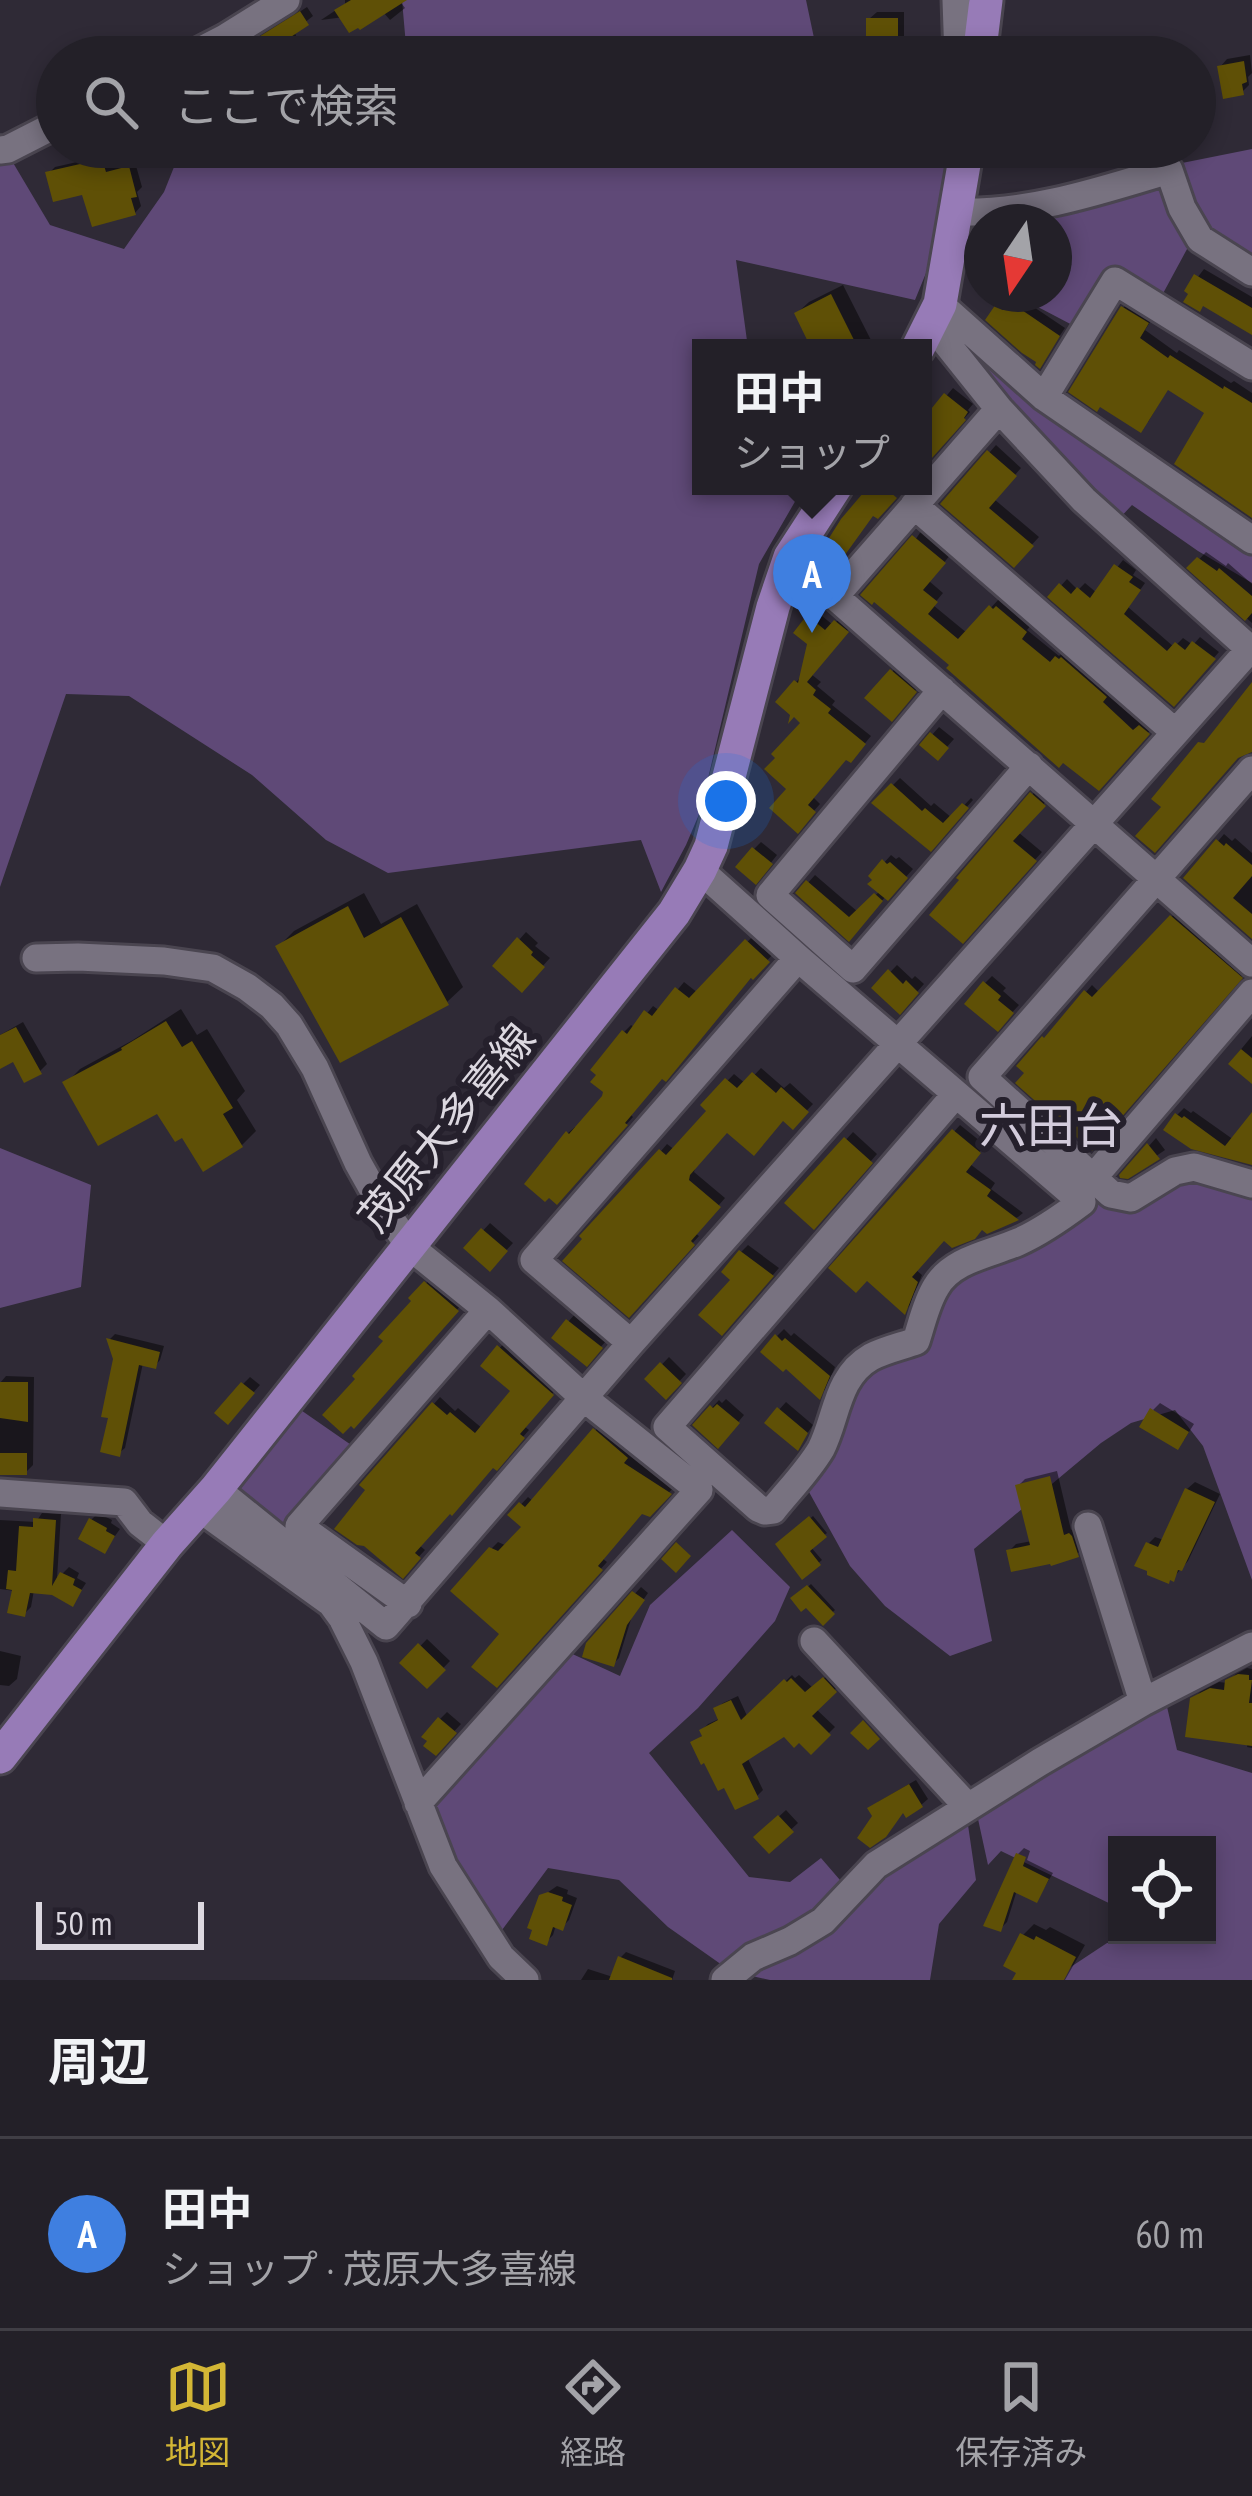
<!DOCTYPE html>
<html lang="ja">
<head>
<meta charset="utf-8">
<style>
	:root { --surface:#232028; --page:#2b2830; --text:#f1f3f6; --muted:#a3a3a8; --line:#403e45; --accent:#d3b635 }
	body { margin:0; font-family:"PT Sans Narrow","Noto Sans JP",sans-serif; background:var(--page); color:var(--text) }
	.controls { position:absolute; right:36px; bottom:36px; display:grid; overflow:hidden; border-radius:0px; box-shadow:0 6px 18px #0003 }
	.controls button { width:108px; height:108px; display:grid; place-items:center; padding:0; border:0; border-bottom:3px solid var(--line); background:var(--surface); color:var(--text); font:60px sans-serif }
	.compass { position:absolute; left:964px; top:204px; width:108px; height:108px; border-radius:50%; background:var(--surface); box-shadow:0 6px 18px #0003; rotate:193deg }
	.scale { position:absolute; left:36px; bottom:30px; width:168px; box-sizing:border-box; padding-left:12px; border:6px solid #dcd8e0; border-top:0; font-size:33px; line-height:42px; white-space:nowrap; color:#dcd8e0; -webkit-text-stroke:9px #25202c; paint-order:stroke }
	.you { position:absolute; left:726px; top:801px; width:42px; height:42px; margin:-30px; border:9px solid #fff; border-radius:50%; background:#1a73e8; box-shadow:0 0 0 18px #1a73e833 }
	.badge { display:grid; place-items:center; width:78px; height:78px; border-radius:50%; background:var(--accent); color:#fff; font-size:39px; font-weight:700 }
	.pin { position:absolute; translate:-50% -99px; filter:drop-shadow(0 3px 6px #0008) }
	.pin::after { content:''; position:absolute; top:63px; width:42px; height:36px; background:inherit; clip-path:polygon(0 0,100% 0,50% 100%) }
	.popup { position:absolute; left:692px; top:339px; width:240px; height:156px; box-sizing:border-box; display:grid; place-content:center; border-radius:0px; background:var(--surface); filter:drop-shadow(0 3px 9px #0005); font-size:39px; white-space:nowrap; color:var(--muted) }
	.popup b { font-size:45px; color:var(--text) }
	.popup::after { content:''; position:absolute; left:50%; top:100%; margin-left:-24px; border:24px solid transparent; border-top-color:var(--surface) }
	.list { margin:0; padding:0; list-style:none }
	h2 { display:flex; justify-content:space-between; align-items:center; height:156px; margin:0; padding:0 48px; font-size:51px }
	h2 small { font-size:39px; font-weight:400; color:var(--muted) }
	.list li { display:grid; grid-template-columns:78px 1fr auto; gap:36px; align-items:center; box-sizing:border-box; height:192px; padding:0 48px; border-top:3px solid var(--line) }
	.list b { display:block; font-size:45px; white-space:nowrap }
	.list p { margin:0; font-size:39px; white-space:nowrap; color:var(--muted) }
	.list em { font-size:39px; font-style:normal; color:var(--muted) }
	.icon { flex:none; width:66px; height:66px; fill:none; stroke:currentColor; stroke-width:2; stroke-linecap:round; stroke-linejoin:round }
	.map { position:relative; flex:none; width:1252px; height:1980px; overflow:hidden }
	.search { position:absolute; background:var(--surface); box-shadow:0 6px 18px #0003; left:36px; right:36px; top:36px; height:132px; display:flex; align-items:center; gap:30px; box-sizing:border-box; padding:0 42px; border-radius:66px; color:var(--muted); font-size:45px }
	.sheet { height:348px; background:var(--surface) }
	nav { display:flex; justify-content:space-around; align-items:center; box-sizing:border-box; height:168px; border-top:3px solid var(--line); background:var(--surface); font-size:33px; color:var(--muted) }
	nav a { display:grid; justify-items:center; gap:6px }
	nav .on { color:var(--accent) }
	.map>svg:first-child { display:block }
	.green { fill:#5f4977 }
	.shadow { fill:#0007 }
	.building { fill:#5f5006 }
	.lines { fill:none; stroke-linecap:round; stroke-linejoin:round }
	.minor-casing { stroke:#4a4550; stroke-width:33 }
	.primary-casing { stroke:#4a4550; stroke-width:39 }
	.minor { stroke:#787280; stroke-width:27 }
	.primary { stroke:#977bb7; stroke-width:33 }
	.labels { text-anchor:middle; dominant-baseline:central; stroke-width:12; stroke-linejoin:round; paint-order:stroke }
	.street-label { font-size:42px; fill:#dcd8e0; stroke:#25202c }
	.quarter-label { font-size:48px; fill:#d3ccdc; stroke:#25202c }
</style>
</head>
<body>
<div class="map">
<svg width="1252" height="1980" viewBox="0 0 1252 1980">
	<rect width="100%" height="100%" fill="#2f2a36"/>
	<path class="green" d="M402,0h404l12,57h-411z
		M182,147h164l40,10 13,-10h439l1,3 109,11 -13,90 -20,49 -179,-40 12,88h-47v138h103l-45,78 -59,248 -14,33 -25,47 -20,-52 -253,33 -62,-33 -74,-65 -123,-79 -63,-2 -66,193v-721l12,-5 38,64 74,24 40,-57z
		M1252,149v115l-46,-29 -34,-70z
		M1162,178l31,60 -33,61 -46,-26 -36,55 -65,-34h41v-72h-72v56l-16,-8 11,-52z
		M951,329l301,220v34l-54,-32 -66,-46 -15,16 -32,-28z
		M0,1148l91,37 -10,102 -81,21z
		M1178,1175l74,15v390l-49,-134 -28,-36 -44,13 -30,20 -127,106 18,92 -42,15 -65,-50 -35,-40 -41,-74 -9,-5 49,-101 50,-31 40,-63 64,-38 94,-50 15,-3z
		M295,1406l62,43 -71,81 -47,-33 -3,-19z
		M732,1530l58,57 -15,34 -77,87 -49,45 100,124 41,5 31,-24 25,29 -25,24 -99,54 -54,-38 -49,-47 -71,-12 -49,66 -68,-115 4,-22 131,-146 54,25 30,-71z
		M1165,1698l12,52 75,23v207h-201l56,-37 52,-8h48v-90h-90v62l-116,-56 -13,14 -10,-46 1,-9z
		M957,1823l11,2 8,55 -37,44 -9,56h-160l-27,-6 140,-106z"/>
	<path class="shadow" d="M345,0h54l6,8 -15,12 -7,-8 -62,8 24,-16z
		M307,7l6,9 -19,15 11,26h-63l3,-10z
		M877,12h27v45h-35v-38z
		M1250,55l2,18 -4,4 1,8 -7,7 -22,-25 7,-8z
		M108,155l4,13 23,-6 7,25 -5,5 4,14 -6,7 -86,-40 6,-6z
		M1204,269l48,28v34l-64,-41z
		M843,285l32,63h-60l-18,-35 12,-11z
		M1016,295l49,33 -25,37 -40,-62 7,-7 5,3z
		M1130,301l24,15 -9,14 32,23 2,-3 52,33 3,-2 18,12v122l-44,-103 -39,-25 -21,35 -25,-114z
		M953,388l20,16 -5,6 2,2 -47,53v-41z
		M996,445l25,23 -27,31 45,38 -25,27 -69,-61z
		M922,530l29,24 -22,27 14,12 -10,12 34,28 32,-34 4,4 3,-3 27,23 -6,7 32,26 6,-6 48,38 -5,5 35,32 6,-6 6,6 -56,62 -224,-189z
		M1206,552l20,14 2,-3 24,21v39l-61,-55z
		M1123,560l13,10 -3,5 12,8 -17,24 46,40 9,-9 10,7 7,-8 19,15 -45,51 -123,-106 16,-18 11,11 7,-7 12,10z
		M816,611l17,14 10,-10 10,9 -42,50 10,8 -4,4 18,15 -3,4 39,31 -14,17 -10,3 -35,40 8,8 -22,25 -8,-41 15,-66 -9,-40 7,-7 7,-32 -13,-11z
		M899,664l22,20 -23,27 -29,-13z
		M939,727l15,12 -16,18 -15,-12z
		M900,778l31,28 3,-3 18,15 19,-20 2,2 -43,48 -55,-45z
		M1039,787l11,10 -32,35 24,20 -73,81 -9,-56z
		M1224,834l8,7 3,-3 17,15v83l-65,-58z
		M761,842l16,13 -15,19 -8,-25z
		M891,855l5,4 3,-2 14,12 -25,28 -2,-1 -30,35 -57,-38 16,-18 43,37 22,-21 -8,-15z
		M364,893l17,31 36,-20 46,83 -16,15 -168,-56 15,-15z
		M1178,910l69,60 -148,170 -13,-148 6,-7 8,8z
		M526,932l12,11 -3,3 15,12 -28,31 -26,-23z
		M754,935l20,18 -112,122 -32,39 3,3 -70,78 5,-62 7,-6 2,2 27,-32 20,-65 7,-7 4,3 18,-22 7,5 24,-29 14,11z
		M897,965l15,14 3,-3 9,8 -24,27 -25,-23z
		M992,976l14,12 -3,3 16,14 -21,23 -13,-45z
		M181,1009l16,26 10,-6 38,62 -8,9 19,31 -14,14 -59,-11 -25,-24 -92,-27 14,-14 53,-29z
		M23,1022l24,42 -7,7 -40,-20v-16z
		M1252,1036v44l-19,-21z
		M761,1068l23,20 6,-5 23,21 -21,22 -9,-8 -56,11 -31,36 -2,7 31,26 -30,35 4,3 -70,78 32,-163 6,-7 8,6 35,-40 -6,-5 30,-31 12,10z
		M1184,1108l7,5 2,-2 41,29 18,-23v46l-60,-16 -15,-32z
		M960,1125l25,20 -15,19 25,19 -4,6 32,24 -5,4 -31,14 -5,-4 -38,10 -29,32 7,6 -12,30 -5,6 -38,-34 -34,-9z
		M853,1132l24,22 -56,65 -33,-16z
		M1156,1138l9,12 -38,26 -3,-2z
		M490,1223l23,20 -23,25 -23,-20z
		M748,1245l31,23 -50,57 12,-73z
		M433,1276l30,27 -102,115 -10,4 8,-44 56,-78 -3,-2z
		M575,1314l32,26 -21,23 -31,-26z
		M784,1329l7,7 3,-3 41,34 -9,22 -7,6 -42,-59z
		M115,1334l49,12 -4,14 -5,6 -12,-3 -18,85 -6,5 -8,-37 5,-57 -6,-20z
		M506,1341l52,46 -34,39 5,4 -26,30 -9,4 -75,81 6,5 -22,24 -34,-84 -6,-5 77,-88 15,14 3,-3 25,21 31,-38 -30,-26z
		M669,1357l17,17 -20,22 -18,-17z
		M6,1376l28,1 -1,88 -7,7h-26v-89z
		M250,1377l10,8 -32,36 15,-37z
		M726,1399l18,16 -19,23 -29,-13 23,-25 3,3z
		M786,1402l27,23 -15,22 -30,-25z
		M1160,1403l34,21 -10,16 -31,-30z
		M602,1423l31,26 -5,5 48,31 -27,29 -7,-3 -40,47 5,4 -110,122 6,-50 -12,-85 7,-7 9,4 18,-19 -14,-12 17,-18 6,5z
		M1057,1471l14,59 6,-2 7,19 -7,7 -68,-3 7,-7 16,-3 -14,-55 7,-7z
		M1195,1482l25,12 -32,67 -15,17 -25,-34 7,-7 9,3 23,-51z
		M42,1513l19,1 -4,65 12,-12 10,6 -2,5 9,5 -13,20 -21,-10 -18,-3 -3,17 -7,7 -9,-23 -15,-2v-69l36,2z
		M98,1513l14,7 -1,3 9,6 -15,21 -14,-30z
		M813,1516l14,17 -17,13 12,14 -19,16 -24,-31z
		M811,1584l24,26 -12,11 -17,-17 -12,-5z
		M641,1587l7,6 -16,23 -13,42 -6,6 -25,-19z
		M427,1639l23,22 -23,24 -23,-22z
		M0,1651l21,5 -4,23 -8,7 -9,-1z
		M1247,1668l5,1v79l-5,-1 1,-5 -55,-42 7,-8 19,-10 9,1 8,-9z
		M830,1673l11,11 -26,24 20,19 -24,24 -12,-12 -15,-6 -37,24 16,33 -6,6 -64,-53 11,-9 -2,-4 6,-6 13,-6 -5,-9 7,-6 15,-7 10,22 44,-43 3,3 4,-3 14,13z
		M447,1712l14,12 -26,28 5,-33z
		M916,1780l12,19 -7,6 -45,11 2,-14z
		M786,1810l12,13 -29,27 -12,-13z
		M1024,1848l6,3 -3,9 26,13 -16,27 -20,-10 -10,32 -6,6 17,-74z
		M557,1886l11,4 -1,4 10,4 -8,22 -7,7 -6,-2 -3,10 -7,7 -5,-45z
		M1034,1924l12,6 4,-3 35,18 -20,35h-42v-45z
		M626,1952l49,19 -3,9h-91l7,-11 25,8 7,-19z"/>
	<path class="building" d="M351,0h56l-47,30 -2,-2 -9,5 -15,-23z
		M300,11l9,14 -38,25 5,7h-49z
		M866,18h32v39h-32z
		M1244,61l3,21 -5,2 2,11 -21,4 -6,-33z
		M102,159l4,13 23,-6 8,31 -6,1 5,17 -44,12 -10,-32 -29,7 -8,-30z
		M1194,274l58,34v27l-49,-29 -3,6 -17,-10 5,-8 -4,-3z
		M831,294l27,54h-47l-17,-35z
		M1007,300l53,36 -20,33 -5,-4 1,-3 -14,-9 -37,-33 13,-19 6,4z
		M1121,306l28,17 -9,15 28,20 2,-3 53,34 1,-3 28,17v115l-78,-54 30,-51 -36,-23 -27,43 -41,-26 -3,5 -29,-20z
		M944,393l24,19 -4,6 2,2 -43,48v-49z
		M987,450l30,26 -28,32 45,38 -20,22 -74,-64z
		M869,486h14l14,12 -19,21 -5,-3 -36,50 -18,-12 22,-35z
		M912,535l34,28 -23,27 15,12 -10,12 30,25 31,-34 4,4 3,-3 31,26 -5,7 28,23 5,-6 4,3 2,-2 46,40 -4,5 30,28 6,-5 11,9 -51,57 -36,-28 -4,5 -113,-100 3,-3 -75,-63 -2,3 -12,-10z
		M1197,557l20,14 2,-3 33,28v17l-7,8 -59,-53z
		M1114,564l19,13 -4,5 12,8 -17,24 43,37 8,-9 10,8 7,-9 24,18 -42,48 -127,-110 12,-14 12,11 6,-7 13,11z
		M807,615l18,15 9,-10 15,12 -42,50 9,8 -3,5 18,14 -3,4 38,31 -15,19 -5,-3 -38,45 8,7 -18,22 -29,-26 17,-19 -22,-20 11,-11 -4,-4 29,-31 -6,-6 -6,7 2,-9 -15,-13 19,-22 4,3 9,-39 -14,-11z
		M890,669l27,23 -25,30 -28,-24z
		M1252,682v70l-14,6 -83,95 -20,-17 26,-29 -10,-8 47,-57 6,1z
		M930,732l19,16 -11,13 -19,-16z
		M891,783l31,28 3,-3 18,15 19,-20 7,5 -38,44 -60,-49z
		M1030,792l16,14 -33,35 24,20 -74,83 -34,-29 30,-35 -3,-2z
		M1216,839l8,7 2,-3 26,22v11l-19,22 19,16v25l-69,-61z
		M752,847l21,17 -17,21 -21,-18z
		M882,859l5,5 3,-2 18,16 -20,23 -21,-17 5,-4 -4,-4z
		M806,880l43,37 25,-24 9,8 -34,41 -54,-49z
		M348,906l16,32 37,-21 48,88 -109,58 -65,-117z
		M1170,915l73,63 -151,173 -77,-68 9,-10 -8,-7 26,-30 2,2 40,-48 8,7z
		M517,937l16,15 -2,3 14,12 -23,26 -30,-27z
		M745,939l25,23 -17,18 -2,-2 -85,104 -4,-3 -37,44 3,2 -71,80 -8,-7 -4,4 -21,-18 42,-53 3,3 33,-38 1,-4 -13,-10 6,-7 -6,-5 32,-40 5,4 17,-24 8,6 23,-29 14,11z
		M888,969l15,15 3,-4 13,13 -19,22 -29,-27z
		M983,981l18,15 -3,4 16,13 -16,19 -34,-28z
		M166,1021l16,26 10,-6 41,67 -10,6 20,33 -40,25 -21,-34 -7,4 -18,-28 -59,32 -36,-64 60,-32 -1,-2z
		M16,1027l26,47 -18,9 -11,-21 -13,7v-34z
		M1241,1049l11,9v26l-24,-20z
		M752,1072l24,21 5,-6 28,25 -16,18 -10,-9 -29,35 -27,-23 -37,42 -1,5 32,27 -30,34 4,4 -66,73 -67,-57 20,-22 -3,-3 80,-87 7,6 40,-44 -6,-6 25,-27 12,10z
		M1252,1112v53l-61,-16 -28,-19 12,-17 7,5 2,-2 41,30z
		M952,1129l29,24 -15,19 25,18 -4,6 32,24 -32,14 -5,-4 -7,9 -23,9 -8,-7 -32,36 6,5 -13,33 -38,-34 -11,12 -28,-25z
		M844,1137l29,26 -59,67 -30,-27z
		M1147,1143l13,16 -32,20 -8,-1 -1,-3z
		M481,1228l27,23 -18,21 -27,-24z
		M739,1250l35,26 -52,60 -24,-21 32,-35 -9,-8z
		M424,1281l35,30 -105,118 -3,-3 -8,8 -21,-19 33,-36 -3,-3 31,-35 -5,-4 33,-36 -3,-3z
		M566,1319l37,29 -16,19 -36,-29z
		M775,1334l7,7 3,-3 45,38 -10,24 -34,-31 -3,3 -23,-20z
		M106,1338l54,14 -4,17 -17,-4 -19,92 -20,-5 8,-34 -7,-1 12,-58z
		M497,1345l57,50 -34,39 5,4 -28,33 -4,-3 -41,48 -2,-2 -35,39 6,5 -18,21 -39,-33 -7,-1 -23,-16 31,-39 -6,-5 73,-83 15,13 3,-3 25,21 35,-42 -30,-25z
		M660,1362l22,21 -16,17 -22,-21z
		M0,1382h28v40l-28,-4z
		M241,1382l14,11 -27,32 -14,-12z
		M717,1404l23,19 -22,26 -26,-24 18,-20 3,3z
		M777,1407l31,26 -10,18 -34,-28z
		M1150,1408l39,24 -11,18 -39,-23z
		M593,1428l35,30 -4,5 48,31 -22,23 -8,-3 -44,52 5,4 -106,118 -26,-21 28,-33 -49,-43 39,-44 9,4 23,-24 -14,-12 12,-13 6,5z
		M0,1453h27v22h-27z
		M1050,1476l14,59 5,-2 3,3 7,21 -28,9 -1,-2 -39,8 -5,-22 24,-5 -15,-60z
		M1185,1488l30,14 -33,69 -4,-1 -4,12 -4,-2 -1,4 -22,-9v-4l-13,-5 12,-24 12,5z
		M809,1516l18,21 -17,14 11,14 -19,15 -27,-36z
		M33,1518l23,2 -4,66 8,-14 15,7 -2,6 9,5 -9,17 -21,-12 -22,-2 -5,24 -18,-4 5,-23 -6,-1 2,-19 8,1 3,-45 14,1z
		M89,1518l18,10 -1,3 9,5 -10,18 -27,-15z
		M676,1542l15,14 -15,17 -15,-14z
		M807,1585l28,29 -12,12 -17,-18 -5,4 -11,-14z
		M632,1591l13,9 -18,25 -13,42 -32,-10 4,-14z
		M418,1643l28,27 -19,19 -28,-26z
		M1238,1674l11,1v5h3l-3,23h3v43l-67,-9 5,-39 20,-10 14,2 1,-10z
		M823,1677l14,15 -25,24 19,19 -20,20 -12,-12 -5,5 -10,-11 -42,27 17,35 -24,11 -11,-22 -6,3 -14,-28 -3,2 -11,-23 12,-6 -3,-6 19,-10 -5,-12 18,-8 10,20 43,-41 3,3 4,-4 14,14z
		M438,1717l19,16 -21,23 -13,-10 4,-5 -6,-4z
		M863,1720l17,19 -12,11 -18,-17z
		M909,1784l14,23 -17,11 -3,-5 -17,24 -16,11 -13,-10 15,-22 -5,-8z
		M778,1815l16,17 -25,22 -16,-17z
		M1016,1853l10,4 -3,9 26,13 -12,24 -23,-11 -13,40 -18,-6z
		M548,1892l15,5 -1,4 10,4 -9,26 -10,-4 -6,19 -18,-7 3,-9 -5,-2 12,-33z
		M1020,1933l14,7 2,-4 40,21 -12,23h-52l4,-7 -13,-7z
		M618,1956l54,22v2h-63z"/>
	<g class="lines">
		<defs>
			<path id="minor" d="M956,0l2,57
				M188,57l37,-19 61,-38
				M0,150l8,-1 49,-25
				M957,212c74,2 142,-21 212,-42l13,38 18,31 52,33
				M940,304l104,93 208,143
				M931,324l68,85 85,91 168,151
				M1044,397l71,-116 137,85
				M914,505l261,227
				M790,557l462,406
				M835,596l164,-187
				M942,690l-172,205 83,74 176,-203
				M1252,770l-270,307 129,117 20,4 44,-27 19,-4 58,17
				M700,870l98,88 284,244c-20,15 -41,30 -64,40 -27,12 -66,17 -82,45 -10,16 -14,36 -20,54 -14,5 -32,9 -45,16 -35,20 -34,61 -50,92 -13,22 -32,41 -48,61l-8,1 -7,-3 -91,-81 289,-333
				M36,958l42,-1 86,4 49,7 34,19 25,19 17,19 26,43 43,95 23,41 28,42 79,64 96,88 115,92 -281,313
				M1092,1179l160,-186
				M631,1343l-97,-83 264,-302
				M216,1489l170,137 245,-283 619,-694
				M0,1493l124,9 16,21 27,21
				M199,1508l132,95 11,15 22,44 79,204 58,91 24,23
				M1088,1526l55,176
				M408,1604l-109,-78 189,-216
				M814,1641l154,166
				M725,1980l28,-23 37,-16 33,-20 53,-56 164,-103 103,-60 109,-56"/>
			<path id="primary" d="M979,57l7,-57
				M918,348l22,-44 27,-157
				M0,1757l167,-213 49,-55 458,-576 26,-43 11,-24 62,-239 17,-50 46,-71"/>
		</defs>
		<use href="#minor" class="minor-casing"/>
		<use href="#primary" class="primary-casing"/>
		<use href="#minor" class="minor"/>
		<use href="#primary" class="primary"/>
	</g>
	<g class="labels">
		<g class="street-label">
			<text transform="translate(446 1127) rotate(-51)">茂原大多喜線</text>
		</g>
		<g class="quarter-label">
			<text x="1051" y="1125">六田台</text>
		</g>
	</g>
</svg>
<div class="controls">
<button><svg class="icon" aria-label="locate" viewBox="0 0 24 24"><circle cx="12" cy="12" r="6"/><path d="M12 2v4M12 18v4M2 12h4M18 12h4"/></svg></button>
</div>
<svg class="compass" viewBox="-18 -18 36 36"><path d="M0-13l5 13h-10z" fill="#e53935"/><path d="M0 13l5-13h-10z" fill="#a3a3a8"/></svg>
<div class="scale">50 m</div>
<div class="you"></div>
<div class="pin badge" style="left:812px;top:633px;background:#3f7fe0">A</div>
<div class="popup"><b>田中</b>ショップ</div>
<div class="search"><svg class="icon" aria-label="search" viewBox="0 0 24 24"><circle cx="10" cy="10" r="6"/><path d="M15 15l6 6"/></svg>ここで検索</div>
</div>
<section class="sheet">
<h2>周辺<small></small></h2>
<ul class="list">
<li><span class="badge" style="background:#3f7fe0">A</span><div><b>田中</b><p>ショップ · 茂原大多喜線</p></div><em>60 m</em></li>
</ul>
</section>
<nav>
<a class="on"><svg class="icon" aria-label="map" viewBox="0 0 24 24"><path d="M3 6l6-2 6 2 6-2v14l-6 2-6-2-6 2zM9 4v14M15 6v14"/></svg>地図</a>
<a><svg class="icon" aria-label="directions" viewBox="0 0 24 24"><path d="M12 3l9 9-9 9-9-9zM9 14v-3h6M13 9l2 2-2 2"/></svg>経路</a>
<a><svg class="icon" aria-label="saved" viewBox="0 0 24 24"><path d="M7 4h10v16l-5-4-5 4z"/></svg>保存済み</a>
</nav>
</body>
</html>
